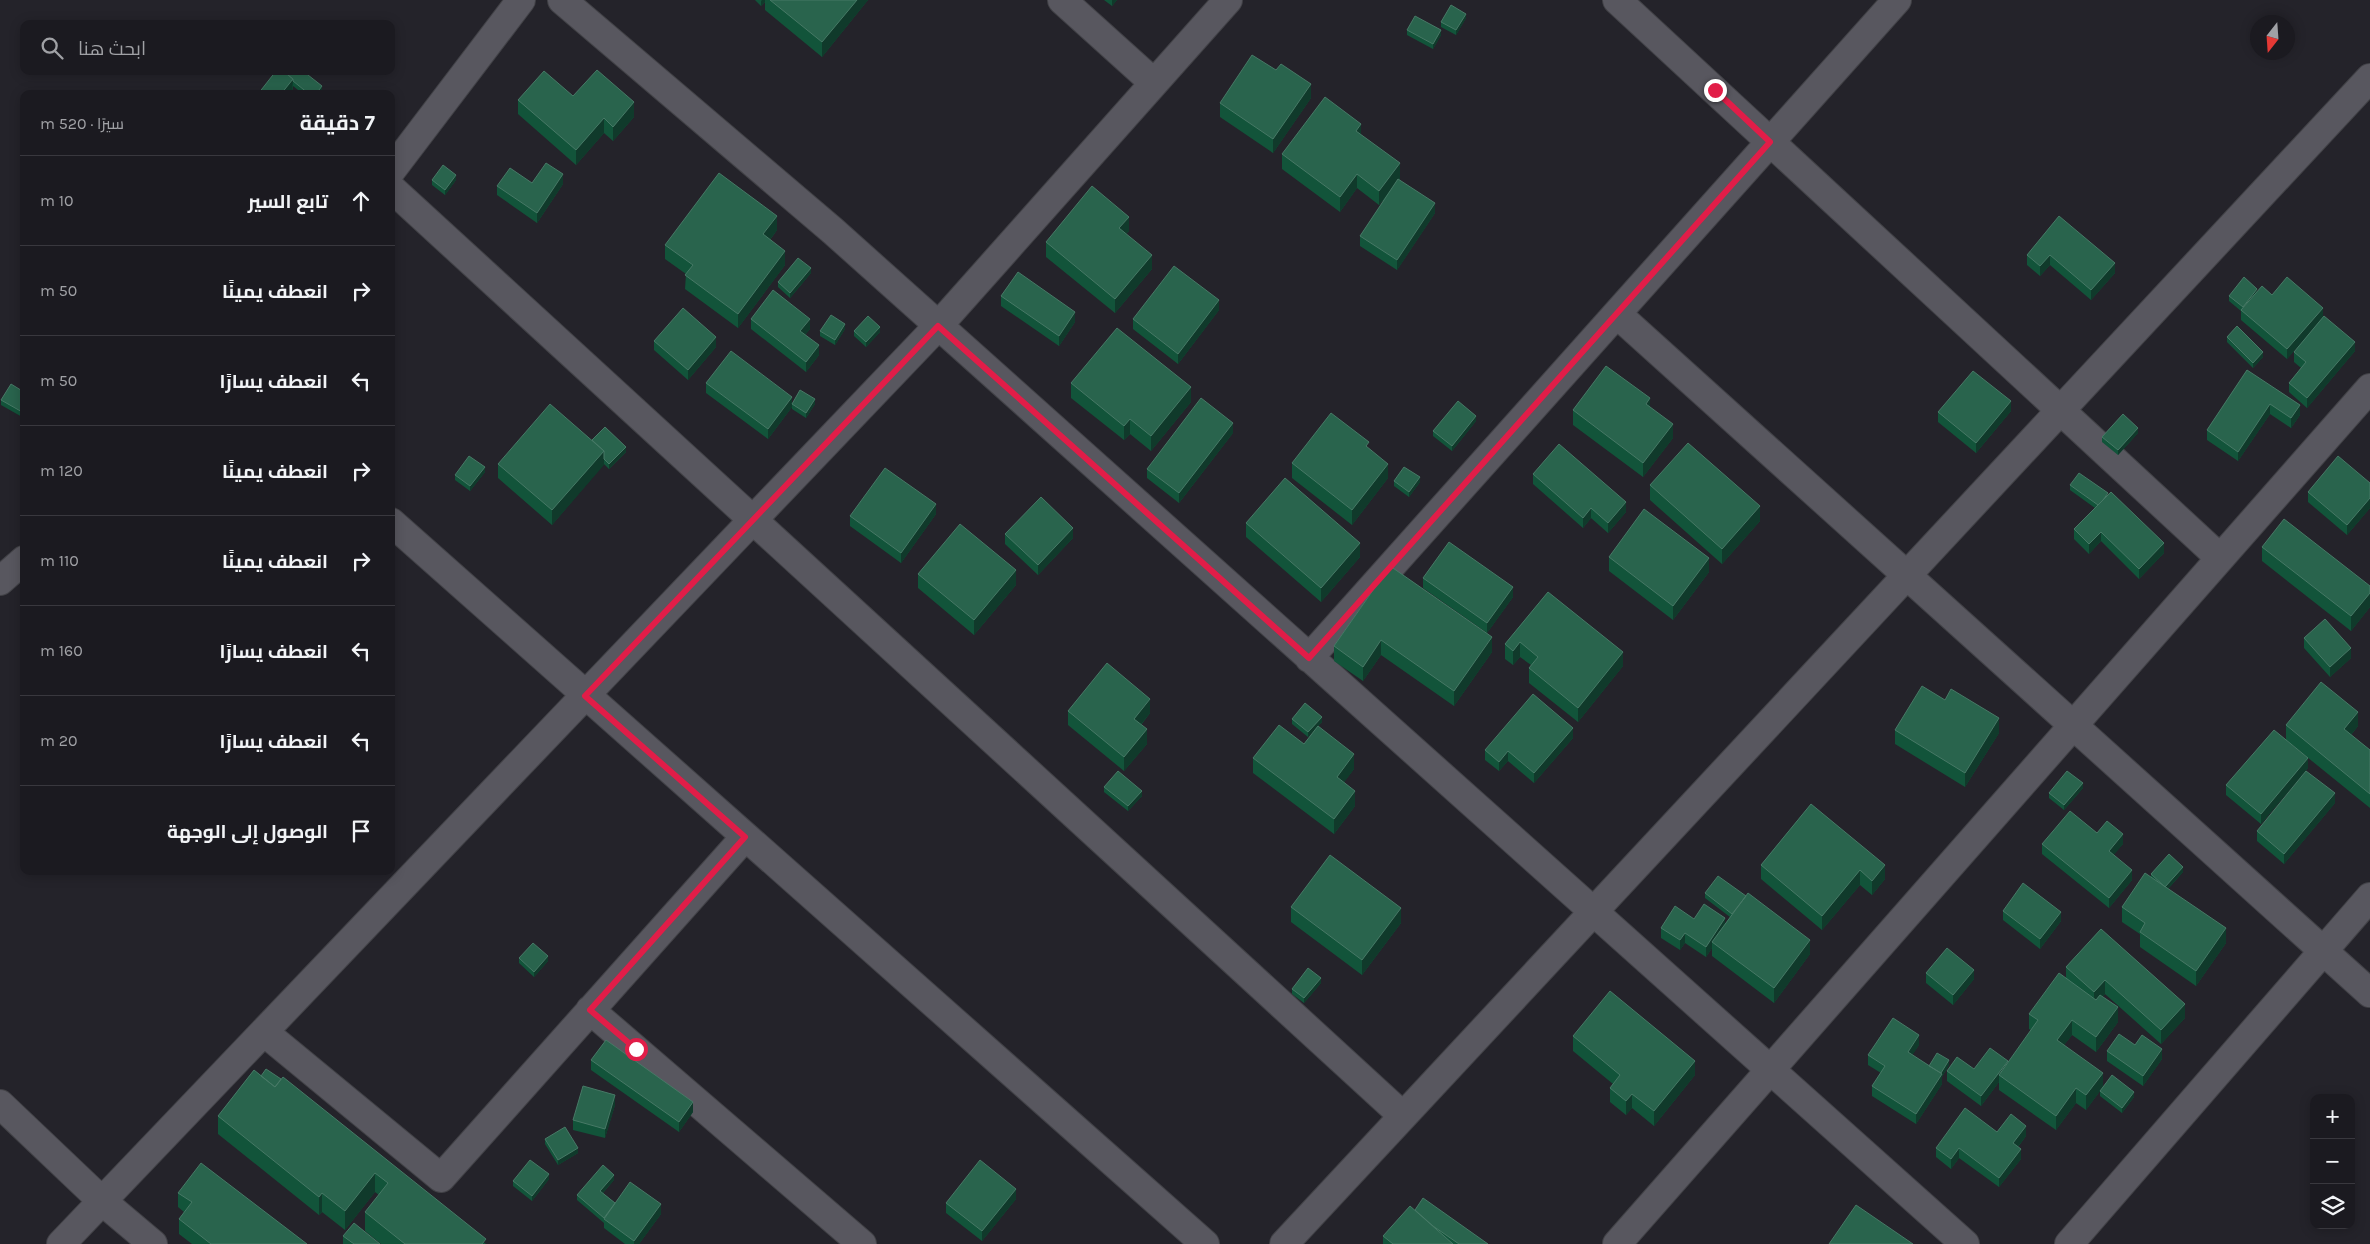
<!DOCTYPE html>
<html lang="ar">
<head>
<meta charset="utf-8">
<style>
	:root { --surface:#1b1a20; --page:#242329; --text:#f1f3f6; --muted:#a0a1a5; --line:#39383e }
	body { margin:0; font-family:Karla,Cairo,sans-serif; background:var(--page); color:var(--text); direction:rtl }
	.controls { position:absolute; right:15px; bottom:15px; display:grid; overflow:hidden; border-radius:10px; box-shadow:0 2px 12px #0003 }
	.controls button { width:45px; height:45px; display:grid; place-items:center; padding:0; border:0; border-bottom:1px solid var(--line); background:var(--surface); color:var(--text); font:25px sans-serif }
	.compass { position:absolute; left:2250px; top:15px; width:45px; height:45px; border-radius:50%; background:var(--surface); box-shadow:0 2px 12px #0003; rotate:197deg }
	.stop { position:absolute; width:15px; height:15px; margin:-11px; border:4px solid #e11d48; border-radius:50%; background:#fff }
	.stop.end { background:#e11d48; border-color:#fff; box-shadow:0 1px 5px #0008 }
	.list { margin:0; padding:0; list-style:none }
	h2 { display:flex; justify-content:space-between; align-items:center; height:65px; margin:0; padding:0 20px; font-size:21px }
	h2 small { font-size:16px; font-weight:400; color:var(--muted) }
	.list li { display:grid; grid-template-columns:32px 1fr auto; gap:15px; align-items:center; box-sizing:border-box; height:90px; padding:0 20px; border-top:1px solid var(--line) }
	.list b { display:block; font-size:19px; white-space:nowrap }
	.list em { font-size:16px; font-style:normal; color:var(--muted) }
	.icon { flex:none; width:28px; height:28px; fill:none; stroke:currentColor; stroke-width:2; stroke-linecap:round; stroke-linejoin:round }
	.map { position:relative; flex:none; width:2370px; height:1244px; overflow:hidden; direction:ltr }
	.search { position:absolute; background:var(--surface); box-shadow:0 2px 12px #0003; left:20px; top:20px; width:375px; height:55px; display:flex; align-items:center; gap:12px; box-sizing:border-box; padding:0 18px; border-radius:10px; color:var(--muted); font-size:19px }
	.panel { position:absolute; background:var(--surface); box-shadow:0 2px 12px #0003; left:20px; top:90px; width:375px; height:785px; border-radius:10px; direction:rtl }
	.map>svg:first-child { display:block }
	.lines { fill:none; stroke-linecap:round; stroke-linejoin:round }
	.street-casing { stroke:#424247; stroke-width:30 }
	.street { stroke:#58575f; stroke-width:28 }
	.wall { fill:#12543a }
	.shaded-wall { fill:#103a2b }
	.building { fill:#29644d; stroke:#477966 }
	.route { stroke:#e11d48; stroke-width:6 }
</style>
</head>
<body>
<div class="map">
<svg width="2370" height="1244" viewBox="0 0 2370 1244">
	<rect width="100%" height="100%" fill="#24232a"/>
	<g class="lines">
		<defs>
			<path id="street" d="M562,0l271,231 1132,1013
				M1062,0l92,83
				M1617,0l603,558
				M391,171l130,-171
				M391,188l1012,928
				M1617,314l753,679
				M391,522l814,722
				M0,581l24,-21
				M1309,658l588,-658
				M590,1010l272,234
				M264,1032l177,146 304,-341
				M0,1104l102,97 51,43
				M61,1244l877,-918 290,-326
				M1284,1244l1086,-1166
				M1617,1244l753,-856
				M2069,1244l301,-347"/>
		</defs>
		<use href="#street" class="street-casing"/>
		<use href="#street" class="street"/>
	</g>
	<path class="wall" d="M755,0h113l-46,57 -57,-47v-8l-4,4z
		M1104,0h13l-5,6z
		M1466,18l-10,17 -15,-8v-5z
		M1407,30l34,5 -8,14 -26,-14z
		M274,71h17l-4,4 35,16 -2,3h-17l-10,-8 -1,8h-34l18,-22z
		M573,96l61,21 -21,24 -9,-8 -28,32 -58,-51v-14z
		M1311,98l-38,55 -53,-36v-14z
		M1361,135l39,43 -1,2 36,33 -38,57 -37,-24v-10l26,-39 -7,8 -22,-17 -17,24 -58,-43v-15z
		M432,180h24l-11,15 -13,-10z
		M532,183l31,1 -26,39 -40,-28v-9z
		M2059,216l56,57 -24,27 -41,-35 -10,11 -13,-11v-10z
		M777,230l-7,10 15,25 -47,63 -53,-39 1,-15 -21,-15v-14z
		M1129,231l-3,3 26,35 -37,44 -69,-56v-15z
		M811,273l-21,25 -12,-11v-5z
		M2257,292l15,3 51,23 32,33 -48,57 -18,-16v-9l12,-15 -7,-6v-10l26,-32 -33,39 -46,-39v-9l-12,-10v-5z
		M1001,296l74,26 -16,24 -58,-40z
		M1219,310l-41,54 -45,-35v-10z
		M751,319l59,10 -5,6 14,20 -13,17 -55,-43z
		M845,329l-10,16 -15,-9v-5z
		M854,331l26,1 -14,15 -12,-11z
		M2227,337l36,20 -10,11 -26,-26z
		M654,341l62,6 -28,33 -34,-30z
		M2247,370l53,45 -9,13 -21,-14 -32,47 -31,-21v-10z
		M706,383l86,21h23l-9,14 -14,-9v-2l-24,32 -62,-46z
		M1071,383l120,19 -40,49 -21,-17 -6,6 -53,-42z
		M24,392v26l-23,-13v-5z
		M1650,407l23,31 -30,39 -70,-52v-15z
		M2011,411l-35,42 -38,-31v-10z
		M1476,421l-24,30 -19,-15v-5z
		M1233,433l-54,70 -32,-25v-9z
		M2138,433l-20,22 -16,-13v-5z
		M592,440l34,12 -17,17 -5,-5 -52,61 -54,-47v-14z
		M1369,449l19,29 -36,47 -60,-47v-15z
		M485,472l-15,19 -15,-11v-5z
		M1533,474l93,38 -18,21 -17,-15 -8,10 -50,-44z
		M1394,481l26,1 -11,15 -15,-11z
		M2370,483v25l-23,27 -39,-33v-10z
		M1650,485l110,36 -38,43 -72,-64z
		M2070,485l38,10 56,58 -25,26 -38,-38 -12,13 -15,-15v-10l21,-21 -25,-18z
		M936,514l-35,49 -51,-37v-10z
		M1246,523l114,34 -39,45 -75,-65z
		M1005,534l68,4 -35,37 -33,-31z
		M2262,547l108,39v21l-19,24 -89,-70z
		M1609,557l100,15 -36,48 -64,-49z
		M1390,566l102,86 -38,54 -73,-51 -18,26 -29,-20v-15z
		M918,574l98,11 -42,50 -56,-47z
		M1423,578l90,19 -26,36 -64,-45z
		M1548,592l75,74 -45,56 -49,-39v-15l2,-3 -11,-8 -7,8 -8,-6v-15z
		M2304,638l47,20 -21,19 -26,-29z
		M1068,711l82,2 -9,12 6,19 -23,27 -56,-46z
		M1292,719l30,3 -4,4 36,43 -10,13 11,24 -21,28 -81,-61v-15l51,-14 13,-17 -9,10 -16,-13z
		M2286,725l72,1 -7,9 19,15v58l-84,-68z
		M1895,730l104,3 -34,54 -70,-43z
		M1573,738l-39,45 -26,-22 -9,10 -14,-11v-10z
		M2308,768l-47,56 -35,-29v-10z
		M1104,787l38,9 -14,15 -24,-19z
		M2083,788l-19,22 -15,-12v-5z
		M2335,803l-51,61 -27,-23v-10z
		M1811,804l74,75 -13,16 -12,-10 -38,45 -61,-51v-14z
		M2042,844h81l-10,11 19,25 -23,28 -67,-54z
		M2183,872l-15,17 58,54 -30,43 -56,-39v-13l-18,-12v-15l29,-30v-3z
		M1705,893l105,61 -36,49 -62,-47v-8l-6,9 -21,-14 -5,7 -19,-12v-10l33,-9 31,5 5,-7 -25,-19z
		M1291,907l110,16 -39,52 -71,-53z
		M2003,911l58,10 -21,28 -37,-29z
		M2101,929l84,89 -24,26 -56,-50 -3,3 16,25 -22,30 -24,-17 -8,10 39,42 -17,23 -10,-7 -20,27 -57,-40v-8l-18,24 -34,-25v-10l27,-2 34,-6 23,-33 -2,-1v-15l37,-35v-12z
		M519,958l29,3 -14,16 -15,-14z
		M1926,973l48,6 -21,26 -27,-22z
		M1321,983l-17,20 -12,-9v-5z
		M1573,1036l122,39 -41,51 -22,-18 -6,7 -16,-13v-14l3,-4 -40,-33z
		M1919,1045l-7,10 17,11 20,-1 -7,12v7l-26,40 -44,-28v-10l9,-13 -13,-8v-10z
		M2135,1045l27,14 -19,27 -36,-25v-10z
		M591,1060l102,52 -14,20 -88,-62z
		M254,1070l232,174h-105l-16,-13v-19l14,-17 -4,-3 -30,38 -23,-18 -3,3 -101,-81v-18z
		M2100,1091l34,6 -12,16 -22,-17z
		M615,1105l-10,33 -32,-8v-10z
		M1997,1132l29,4 -8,11 3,12 -22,28 -40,-29 -8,11 -15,-12v-9z
		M545,1139l33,14 -20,12 -13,-21z
		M549,1179l-17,22 -19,-15v-5z
		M614,1180l-11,13 12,10 46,11 -22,30h-14l-21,-16v-5l-27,-23v-5z
		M178,1193l129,51h-115l-13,-10v-15l5,-7 -6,-5z
		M1016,1199l-34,42 -36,-28v-10z
		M1415,1210l73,34h-105v-8z
		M343,1236l37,8h-37z"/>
	<path class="shaded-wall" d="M762,0h3v2l-4,4v-5z
		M857,0h11l-46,57v-15z
		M1112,0h5l-5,6z
		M1466,14v4l-10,17v-5z
		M1441,30v5l-8,14v-5z
		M286,71h5l-8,8v-5z
		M293,79l-1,15h-11z
		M1311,84v14l-38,55v-14z
		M322,86v5l-2,3h-4z
		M634,102v15l-21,24v-14z
		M604,118v15l-28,32v-15z
		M1361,124v15l-5,-8z
		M1400,163v15l-21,27v-14z
		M563,174v10l-26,39v-10z
		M1357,174v14l-17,24v-15z
		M456,175v5l-11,15v-5z
		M1435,203v10l-38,57v-10z
		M777,216v14l-14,19v-15z
		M1129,217v14l-10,11v-14z
		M785,251v14l-47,63v-14z
		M1152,255v14l-37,44v-14z
		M2050,255v10l-10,11v-10z
		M2115,263v10l-24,27v-10z
		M811,268v5l-21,25v-5z
		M2257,289v5l-14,18v-5z
		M1219,300v10l-41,54v-10z
		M2323,308v10l-36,41v-10z
		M1075,312v10l-16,24v-10z
		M810,319v10l-10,12v-10z
		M845,324v5l-10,16v-5z
		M880,327v5l-14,15v-5z
		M716,337v10l-28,33v-10z
		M2355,342v9l-48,57v-10z
		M819,345v10l-13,17v-10z
		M2263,352v5l-10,11v-5z
		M1191,387v15l-40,49v-15z
		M792,397v10l-24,32v-10z
		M1650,398v15l-4,-9z
		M815,399v5l-9,14v-5z
		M2011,401v10l-35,42v-10z
		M2270,404v10l-32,47v-9z
		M2300,405v10l-9,13v-10z
		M1476,416v5l-24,30v-5z
		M1130,419v15l-6,6v-14z
		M1233,423v10l-54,70v-10z
		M1673,424v14l-30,39v-14z
		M2138,428v5l-20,22v-5z
		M626,447v5l-17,17v-5z
		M604,451v14l-52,60v-15z
		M1388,464v14l-36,47v-15z
		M485,467v5l-15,19v-5z
		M1420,477v5l-11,15v-5z
		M2370,498v10l-23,27v-10z
		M1626,502v10l-18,21v-10z
		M936,504v10l-35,49v-10z
		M1760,506v15l-38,43v-15z
		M1591,508v10l-8,10v-10z
		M1073,528v10l-35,37v-10z
		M2101,532v9l-12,13v-10z
		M1360,543v14l-39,45v-14z
		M2164,543v10l-25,26v-10z
		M1709,558v14l-36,48v-14z
		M1016,570v15l-42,50v-15z
		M1513,587v10l-26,36v-10z
		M2370,593v14l-19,24v-15z
		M1492,637v15l-38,54v-15z
		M1381,640v15l-18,26v-14z
		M1520,642v15l-7,8v-14z
		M2351,648v10l-21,19v-10z
		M1623,652v14l-45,56v-14z
		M1150,699v14l-16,20v-14z
		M2358,712v14l-14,17v-14z
		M1322,717v5l-14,15v-5z
		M1999,718v15l-34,54v-14z
		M1573,728v10l-39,45v-10z
		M1147,729v15l-23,27v-14z
		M1508,751v10l-9,10v-9z
		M1354,754v15l-17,23v-15z
		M2308,758v10l-47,56v-10z
		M2083,783v5l-19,22v-5z
		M1142,791v5l-14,15v-5z
		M1355,791v15l-21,28v-15z
		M2335,793v10l-51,61v-10z
		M2123,834v10l-14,17v-10z
		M1885,865v14l-13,16v-14z
		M2183,867v5l-18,20v-5z
		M1860,870v15l-38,45v-14z
		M2132,870v10l-23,28v-10z
		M1401,908v15l-39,52v-15z
		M2061,912v9l-21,28v-10z
		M1725,918v10l-13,14v6l-6,9v-10z
		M2226,928v15l-30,43v-15z
		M1685,933v10l-5,7v-10z
		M1810,940v14l-36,49v-15z
		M548,956v5l-14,16v-5z
		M1974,970v9l-21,26v-10z
		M1321,978v5l-17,20v-5z
		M2105,980v14l-11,12v-14z
		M2185,1004v14l-24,26v-14z
		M2118,1007v15l-22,30v-15z
		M2072,1020v15l-15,19v-14z
		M1919,1035v10l-11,17v-10z
		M2162,1049v10l-19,27v-10z
		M1949,1060v5l-7,12v7l-26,40v-10z
		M1695,1061v14l-41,51v-15z
		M2008,1061v10l-9,4v7l-18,24v-10z
		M2103,1073v14l-17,23v-15z
		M2076,1088v15l-20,27v-14z
		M2134,1092v5l-12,16v-5z
		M1632,1094v14l-6,7v-14z
		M615,1095v10l-10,33v-9z
		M693,1102v10l-14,20v-10z
		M2026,1126v10l-13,17v-10z
		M578,1148v5l-20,12v-5z
		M1959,1148v10l-8,11v-10z
		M2021,1149v10l-22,28v-9z
		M375,1173v19l-30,38v-19z
		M549,1174v5l-17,22v-5z
		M614,1175v5l-14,16v-5z
		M1016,1189v10l-34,42v-10z
		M322,1193v19l-3,3v-18z
		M661,1204v10l-22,30h-5v-3z"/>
	<path class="building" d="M770,0h87l-35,42z
		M1451,5l15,9 -10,16 -15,-8z
		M1415,16l26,14 -8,14 -26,-14z
		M1252,55l24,15 5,-6 30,20 -38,55 -53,-36z
		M597,70l37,32 -21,25 -9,-9 -28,32 -58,-50 26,-29 29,25z
		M276,71h7l10,8 -12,15h-23z
		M292,71h11l19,15 -6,8h-7l-16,-13v-2l-5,-4z
		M1325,97l36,27 -5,7 44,32 -21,28 -22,-17 -17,23 -58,-43z
		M546,163l17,11 -26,39 -40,-27 13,-18 22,15z
		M443,165l13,10 -11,15 -13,-10z
		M719,173l58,43 -14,18 22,17 -47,63 -53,-39 8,-10 -28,-20z
		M1398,179l37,24 -38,57 -37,-24z
		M1092,186l37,31 -10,11 33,27 -37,44 -69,-57z
		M2059,216l56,47 -24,27 -41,-35 -10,11 -13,-11z
		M798,258l13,10 -21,25 -12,-11z
		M1174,266l45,34 -41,54 -45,-35z
		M1018,272l57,40 -16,24 -58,-40z
		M2244,277l13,12 -14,18 -14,-11z
		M2287,277l36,31 -36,41 -46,-39 21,-24 10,9z
		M773,290l37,29 -10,12 19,14 -13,17 -55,-43z
		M683,308l33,29 -28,33 -34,-29z
		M831,315l14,9 -10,16 -15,-9z
		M868,316l12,11 -14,15 -12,-11z
		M2324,316l31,26 -48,56 -18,-15 17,-21 -12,-10z
		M2237,326l26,26 -10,11 -26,-26z
		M1117,328l74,59 -40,49 -21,-17 -6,7 -53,-43z
		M731,351l61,46 -24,32 -62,-46z
		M1606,366l44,32 -4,6 27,20 -30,39 -70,-53z
		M2247,370l53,35 -9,13 -21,-14 -32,48 -31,-22z
		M1973,371l38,30 -35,42 -38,-31z
		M11,384l13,8v21l-23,-13z
		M800,390l15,9 -9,14 -14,-9z
		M1201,398l32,25 -54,70 -32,-24z
		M1458,401l18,15 -24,30 -19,-15z
		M550,404l54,47 -52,59 -54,-46z
		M1331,413l38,29 -3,4 22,18 -36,46 -60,-47z
		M2123,414l15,14 -20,22 -16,-13z
		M605,427l21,20 -17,17 -5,-5v-8l-12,-11z
		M1688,443l72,63 -38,43 -72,-64z
		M1559,444l67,58 -18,21 -17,-15 -8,10 -50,-44z
		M469,456l16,11 -15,19 -15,-11z
		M2338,456l32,27v15l-23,27 -39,-33z
		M1404,467l16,10 -11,15 -15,-11z
		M885,468l51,36 -35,49 -51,-37z
		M2079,473l29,20 -5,7 -5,5 -28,-20z
		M1285,478l75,65 -39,45 -75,-65z
		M2111,492l53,51 -25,26 -38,-37 -12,12 -15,-15z
		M1041,497l32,31 -35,37 -33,-31z
		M1644,509l65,49 -36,48 -64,-49z
		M2284,519l86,67v7l-19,23 -89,-69z
		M960,524l56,46 -42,50 -56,-46z
		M1449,542l64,45 -26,36 -64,-45z
		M1390,566l102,71 -38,54 -73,-51 -18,27 -29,-21z
		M1548,592l75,60 -45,56 -49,-40 9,-11 -18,-15 -7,9 -8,-7z
		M2325,619l26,29 -21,19 -26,-29z
		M1107,663l43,36 -16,20 13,10 -23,28 -56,-46z
		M2321,682l37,30 -14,17 26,21v44l-84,-69z
		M1922,686l23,14 6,-11 48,29 -34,55 -70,-43z
		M1533,694l40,34 -39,45 -26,-22 -9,11 -14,-12z
		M1305,703l17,14 -14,15 -16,-13z
		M1279,725l25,19 14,-18 36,28 -17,23 18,14 -21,28 -81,-61z
		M2274,730l34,28 -47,56 -35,-29z
		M1118,771l24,20 -14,15 -24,-19z
		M2067,771l16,12 -19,22 -15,-12z
		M2306,771l29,22 -51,61 -27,-23z
		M1811,804l74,61 -13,16 -12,-11 -38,46 -61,-51z
		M2070,811l27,22 10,-12 16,13 -14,17 23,19 -23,28 -67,-54z
		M2169,854l14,13 -18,20 -14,-13z
		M1330,855l71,53 -39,52 -71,-53z
		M2145,873l81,55 -30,43 -56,-39 5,-9 -23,-16z
		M1718,876l28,20 -14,18 -27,-21z
		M2023,883l38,29 -21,27 -37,-28z
		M1748,893l62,47 -36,48 -62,-46z
		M1704,904l21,14 -19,29 -21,-14 -5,7 -19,-12 14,-22 19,13z
		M2101,929l84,75 -24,26 -56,-50 -11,12 -28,-25z
		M533,943l15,13 -14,16 -15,-14z
		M1947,948l27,22 -21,25 -27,-22z
		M1308,968l13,10 -17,20 -12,-9z
		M2059,973l37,27 4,-5 18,12 -22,30 -24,-17 -15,20 46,33 -17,22 -10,-7 -20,28 -57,-41 39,-55 -9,-6z
		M1610,991l85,70 -41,50 -22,-17 -6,7 -16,-13 10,-13 -47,-39z
		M1893,1018l26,17 -11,17 34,22 -26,40 -44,-28 13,-20 -17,-11z
		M2119,1034l16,11 7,-10 20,14 -19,27 -36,-25z
		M606,1040l87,62 -14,20 -88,-62z
		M1990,1048l18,13 -27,35 -34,-25 10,-14 17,12z
		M1937,1053l12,7 -8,13 -12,-7z
		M266,1069l15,10 -6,8 -14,-11z
		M254,1070l21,17 8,-10 203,162 -4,5h-77l-40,-32 23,-29 -13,-10 -30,38 -23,-18 -3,4 -101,-81z
		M2112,1075l22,17 -12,16 -22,-17z
		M583,1086l32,9 -10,34 -32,-9z
		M1965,1108l32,24 14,-18 15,12 -13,17 8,6 -22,29 -40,-30 -8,11 -15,-11z
		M565,1127l13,21 -20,12 -13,-21z
		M530,1160l19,14 -17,22 -19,-15z
		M980,1160l36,29 -34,42 -36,-28z
		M201,1163l106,81h-96l-32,-25 13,-17 -14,-9z
		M603,1165l11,10 -14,16 15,12 -11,15 -27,-23z
		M630,1182l31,22 -27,37 -30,-22z
		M1423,1198l65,46h-29l-26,-18 -18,-16z
		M1856,1205l57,39h-84z
		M1410,1206l43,38h-60l-10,-8z
		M354,1223l26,21h-26l-11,-8z"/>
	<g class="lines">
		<path class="route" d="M636,1049l-46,-39 155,-173 -160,-141 353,-370 371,332 461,-516 -55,-52"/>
	</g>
</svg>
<div class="controls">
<button>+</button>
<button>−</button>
<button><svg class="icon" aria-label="layers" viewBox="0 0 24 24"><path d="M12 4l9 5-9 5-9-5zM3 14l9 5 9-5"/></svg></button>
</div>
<svg class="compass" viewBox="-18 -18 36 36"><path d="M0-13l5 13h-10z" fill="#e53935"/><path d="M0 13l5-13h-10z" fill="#a0a1a5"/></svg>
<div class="stop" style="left:636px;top:1049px"></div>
<div class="stop end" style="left:1715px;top:90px"></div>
<div class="search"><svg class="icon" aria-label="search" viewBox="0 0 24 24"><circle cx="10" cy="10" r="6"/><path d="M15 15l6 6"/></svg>ابحث هنا</div>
<section class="panel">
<h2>7 دقيقة<small>سيرًا · 520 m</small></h2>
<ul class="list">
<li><svg class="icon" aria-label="ahead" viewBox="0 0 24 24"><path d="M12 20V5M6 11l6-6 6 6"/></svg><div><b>تابع السير</b></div><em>10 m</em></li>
<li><svg class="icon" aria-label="right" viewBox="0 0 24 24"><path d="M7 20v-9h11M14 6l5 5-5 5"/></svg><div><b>انعطف يمينًا</b></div><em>50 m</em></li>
<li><svg class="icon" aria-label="left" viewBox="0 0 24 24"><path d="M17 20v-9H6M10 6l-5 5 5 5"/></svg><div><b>انعطف يسارًا</b></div><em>50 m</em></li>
<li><svg class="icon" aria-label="right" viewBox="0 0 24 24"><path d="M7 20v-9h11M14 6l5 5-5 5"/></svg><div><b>انعطف يمينًا</b></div><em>120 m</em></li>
<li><svg class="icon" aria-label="right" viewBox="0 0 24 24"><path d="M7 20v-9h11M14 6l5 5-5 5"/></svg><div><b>انعطف يمينًا</b></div><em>110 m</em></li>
<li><svg class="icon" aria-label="left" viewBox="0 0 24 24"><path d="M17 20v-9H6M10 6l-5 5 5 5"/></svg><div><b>انعطف يسارًا</b></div><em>160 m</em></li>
<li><svg class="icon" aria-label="left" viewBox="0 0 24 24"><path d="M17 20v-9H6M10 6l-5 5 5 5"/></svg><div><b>انعطف يسارًا</b></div><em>20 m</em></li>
<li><svg class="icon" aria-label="arrive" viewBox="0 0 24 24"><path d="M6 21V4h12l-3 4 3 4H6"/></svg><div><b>الوصول إلى الوجهة</b></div></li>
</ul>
</section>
</div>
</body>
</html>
